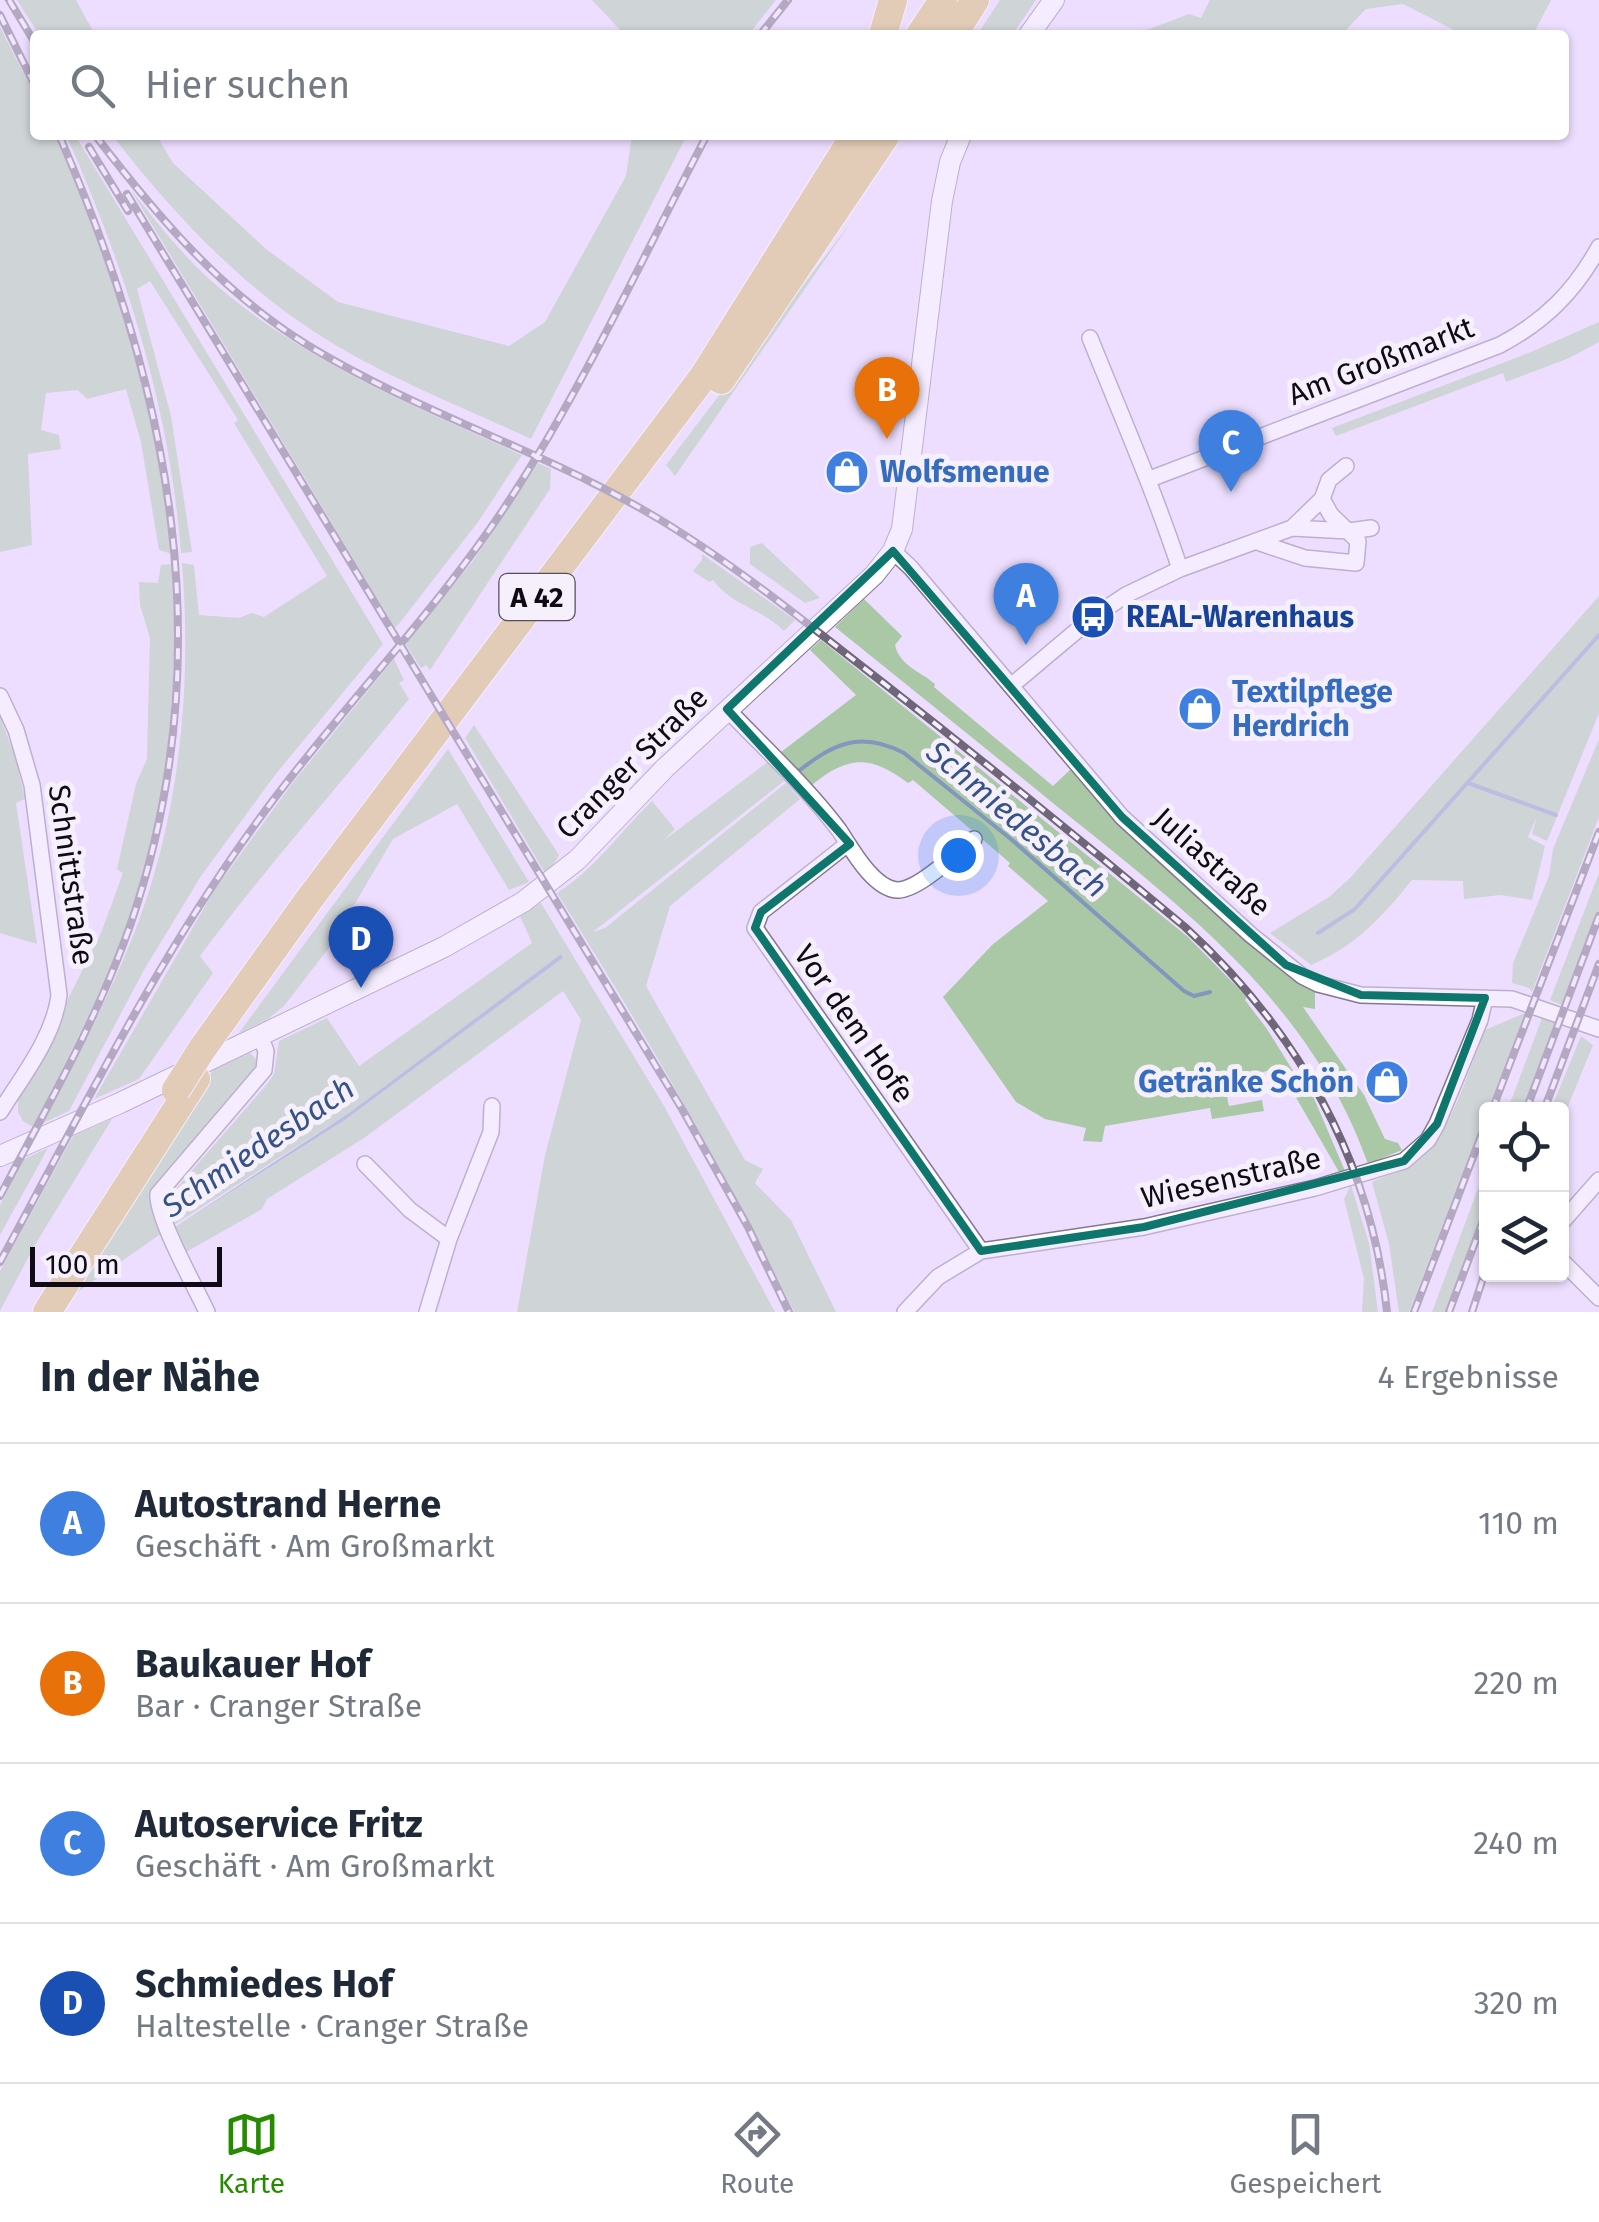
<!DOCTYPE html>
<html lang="de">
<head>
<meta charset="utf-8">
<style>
	:root { --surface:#fff; --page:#f6f6f7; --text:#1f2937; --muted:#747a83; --line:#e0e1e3; --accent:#278b01 }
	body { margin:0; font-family:"Fira Sans",sans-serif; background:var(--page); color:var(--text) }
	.controls { position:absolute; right:30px; bottom:30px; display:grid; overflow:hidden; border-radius:10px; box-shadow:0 2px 8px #0004 }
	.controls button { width:90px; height:90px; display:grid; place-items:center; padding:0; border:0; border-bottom:2px solid var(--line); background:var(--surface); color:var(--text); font:50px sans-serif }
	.scale { position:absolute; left:30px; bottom:25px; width:192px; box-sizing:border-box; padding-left:10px; border:5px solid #0f0a15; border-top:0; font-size:28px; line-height:35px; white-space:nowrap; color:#0f0a15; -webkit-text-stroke:8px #f6f0fd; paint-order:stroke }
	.you { position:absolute; left:958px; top:855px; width:35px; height:35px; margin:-25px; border:8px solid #fff; border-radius:50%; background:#1a73e8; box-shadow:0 0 0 15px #1a73e833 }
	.badge { display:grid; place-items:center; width:65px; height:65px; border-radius:50%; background:var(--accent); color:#fff; font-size:32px; font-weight:700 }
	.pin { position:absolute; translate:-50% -82px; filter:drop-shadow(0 2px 5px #0008) }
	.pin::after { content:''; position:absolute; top:52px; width:35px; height:30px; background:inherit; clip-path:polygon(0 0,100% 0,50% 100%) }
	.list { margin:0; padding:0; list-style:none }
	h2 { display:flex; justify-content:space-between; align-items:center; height:130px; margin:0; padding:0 40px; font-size:42px }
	h2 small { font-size:32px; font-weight:400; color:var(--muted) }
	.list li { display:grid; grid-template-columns:65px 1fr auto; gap:30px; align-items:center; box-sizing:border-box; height:160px; padding:0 40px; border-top:2px solid var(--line) }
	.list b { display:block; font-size:38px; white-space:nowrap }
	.list p { margin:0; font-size:32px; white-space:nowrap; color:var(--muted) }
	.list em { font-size:32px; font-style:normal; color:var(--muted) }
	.icon { flex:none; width:55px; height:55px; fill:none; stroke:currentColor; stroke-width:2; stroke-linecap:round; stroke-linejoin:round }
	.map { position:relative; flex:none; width:1599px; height:1312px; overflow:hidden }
	.search { position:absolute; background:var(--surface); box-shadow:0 2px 8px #0004; left:30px; right:30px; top:30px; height:110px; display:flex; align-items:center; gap:25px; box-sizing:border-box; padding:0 35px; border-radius:10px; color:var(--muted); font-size:38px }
	.sheet { height:770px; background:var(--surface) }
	nav { display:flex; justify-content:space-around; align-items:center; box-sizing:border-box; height:140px; border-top:2px solid var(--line); background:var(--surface); font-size:28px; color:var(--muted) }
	nav a { display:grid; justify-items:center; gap:5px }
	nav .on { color:var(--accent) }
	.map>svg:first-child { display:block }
	.green { fill:#abc8a6 }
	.water { fill:#8197bd }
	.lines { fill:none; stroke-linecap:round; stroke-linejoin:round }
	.stream { stroke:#8197bd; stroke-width:4 }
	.minor-casing { stroke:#847794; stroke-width:18 }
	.tertiary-casing { stroke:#847794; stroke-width:22 }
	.motorway-casing { stroke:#fff; stroke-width:30 }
	.minor { stroke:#fff; stroke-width:15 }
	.tertiary { stroke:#fff; stroke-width:20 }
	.motorway { stroke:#d5b662; stroke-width:28 }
	.rail-casing { stroke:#6f667a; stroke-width:8 }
	.rail { stroke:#f6f0fd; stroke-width:4; stroke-dasharray:11; stroke-linecap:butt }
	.motorway-bridge-casing { stroke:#fff; stroke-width:30; stroke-linecap:butt }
	.motorway-bridge { stroke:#d5b662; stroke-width:28 }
	.marked { fill:none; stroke:#0f766e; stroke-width:8; stroke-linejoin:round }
	.labels { text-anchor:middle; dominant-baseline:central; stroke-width:10; stroke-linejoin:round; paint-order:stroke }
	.shield { fill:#f6f0fd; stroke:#544f5b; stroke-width:2.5 }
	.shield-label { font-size:28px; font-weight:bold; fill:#0f0a15 }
	.street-label { font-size:30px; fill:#0f0a15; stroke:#f6f0fd }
	.shop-label { font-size:30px; font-weight:bold; fill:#366cbe; stroke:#f6f0fd; text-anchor:start }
	.transit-label { font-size:30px; font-weight:bold; fill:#164399; stroke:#f6f0fd; text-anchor:start }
	.water-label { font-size:32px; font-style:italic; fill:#355386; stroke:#f6f0fd }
</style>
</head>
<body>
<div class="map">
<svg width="1599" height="1312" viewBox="0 0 1599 1312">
	<rect width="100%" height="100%" fill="#eddeff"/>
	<path class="green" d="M17,0h59l19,35h-56z
		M592,0h184l-28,35h-123z
		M1000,0h36l-24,35h-35z
		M1210,0h341l-18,35h-69l-61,-31 -37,5 -22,23 -7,3h-188l-2,-5 42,-16 12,4z
		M0,27l35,68v40h20c59,133 102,274 117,419l-13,-4 -18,-108 -15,-53 -39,10 -9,-9 -32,3 -5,37 18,5 2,14 -33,5 4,91 -32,7z
		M66,135h9l308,509 -108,131 -74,101 -57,94 -75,141 -26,12c33,-63 66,-126 92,-192 45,-116 57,-245 47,-368l12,2 5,50 40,3 13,-5 12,4 63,-41 -93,-153 4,-3 -88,-139 -13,8 34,127 21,136 -11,1c-11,-145 -56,-286 -115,-418z
		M112,135h44l17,28 93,86 72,53 171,44 36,-24 81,-146 6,-41h55l-156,304c-73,-34 -151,-64 -218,-108 -80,-53 -143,-121 -201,-196z
		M131,190c24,30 48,61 76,87 92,83 204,128 315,178l-44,67 -80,103 -3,3z
		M852,221l-177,255 -9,-11z
		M1599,322v20l-30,16 -63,24 -3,-9 -167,63 -4,-8 199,-76z
		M538,463l13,6 -1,20 -120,181 -4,-5 -5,3 -15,-23 2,-4 65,-80z
		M762,543l58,55 -15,5 -55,-39v-17z
		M702,554l93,66 -11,11c-21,-22 -52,-25 -71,-51l-4,2 -16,-11 9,-11z
		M173,564c5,122 -4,246 -46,362 -26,69 -61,135 -94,201l-10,-6 -5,-9v-13l37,-65 9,-27 37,-74 22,-60 -6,-4 19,-85 11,-25 3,-121 -10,-33 -1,-23 19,1 3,-18z
		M1599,596v117l-52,128 -15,-7 5,-18 -9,21 17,9 -13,54 -31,-5 -37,4 -1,-18 -51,-1c-30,37 -56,66 -101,85l-41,-32 59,-36 21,-19z
		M864,599l38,37 -7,9c5,21 25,26 40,39l-1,3 119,99 18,-17c45,54 95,100 147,146 31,27 60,56 97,75v19l-12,-2 61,88 21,44 13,4 4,7 -34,14c-57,-160 -181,-253 -309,-356 -74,-60 -149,-121 -224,-181z
		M821,640l367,297 59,60 -2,3 22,29 41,66 5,1 32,75 -6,1 -60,-104 -55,14 5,24 33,-6 2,11 -52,8 -2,-11 -105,18 -3,16 -19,-1 3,-13 -41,-9 -29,-17 -73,-105 49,-52 56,-44 -40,-35 2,-3 -97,-83 -5,3c-37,-28 -60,-28 -96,2l-31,-33 75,-57 -46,-45z
		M394,659l10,21 -5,3 10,16c-69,86 -143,168 -209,257l13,17 -74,106 -45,20 121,-210 79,-108z
		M0,716l16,44 9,39 -9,4 21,141 -37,-11z
		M474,725l85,130 -8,14 -6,4 -80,-135z
		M1599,739v78l-67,175 -3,-4 -17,-5 1,-20 36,-87 4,-27z
		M448,749l81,133 -20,8 -52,-86 -64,35 -65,110 -44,57 -16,13 -29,14z
		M769,761l15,20 -191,151 12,-4 181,-145 14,16 -130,107 -24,80 99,174 18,9 -8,14 36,37 45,92h-42c-70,-145 -152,-283 -237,-419 37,-23 64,-62 95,-92l23,28 -12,12z
		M1599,873v38l-35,95 -14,-6z
		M541,903l123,203 111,206h-258l28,-157 36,-135 -18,-29 -199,147 -97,61 -5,10 -76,43 -11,-25 170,-107 218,-162 -2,-4 -212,159 -175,112 -7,-16 1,-11 100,-115 6,-9 5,-33 48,-23 32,48 173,-123 -12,-27z
		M1525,1013l-116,299h-10l-10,-68 -17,-62c13,-7 30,-9 43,-19 36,-26 53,-93 70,-133z
		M1542,1018l15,5 -33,86h-16z
		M1581,1036l12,9 -31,76v-11l-11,-1z
		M250,1053l8,8 -2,11 -102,116 -3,21 11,24 -90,63 141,-226z
		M112,1119l-76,124 -36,68v-40l73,-135z
		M48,1148l-48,87v-30l24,-46z
		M1486,1167v41l-39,104h-15z
		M1351,1185l18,58 9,69h-16l2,-33 -20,-80z"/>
	<path class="water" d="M561,954l2,4 -218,162 -170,107 174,-114z"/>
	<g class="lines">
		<path class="stream" d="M796,773c37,-29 63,-43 108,-20l108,87 172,151 10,5 16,-4
			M1468,783l88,32
			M1318,933l37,-24 244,-274"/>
		<defs>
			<path id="minor" d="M1090,338c31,77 64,152 90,231
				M1150,479l350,-134c45,-24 75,-54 99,-98
				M1292,528l57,3 22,-3
				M1260,543l45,15 51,5 2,-22 -27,-26 -9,-16
				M893,551l18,17 211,249 129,118 51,41 16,8 43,11 151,4 87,30
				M1011,686l82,-69 33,-22 54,-26 112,-41 30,-29 7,-19 17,-14
				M0,696l16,34 16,55 27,210c-5,42 -37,82 -59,117
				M727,709c38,40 79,77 112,121 11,16 33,58 58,60 21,1 60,-38 77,-51
				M845,846l-84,66 -6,16 226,323
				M365,1164l45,46 39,29
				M1562,1222l37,-42
				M1562,1261l37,37
				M207,1312c-11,-24 -51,-95 -49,-118l106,-124 2,-19 -6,-15
				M427,1312l22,-73 42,-107 1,-26
				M905,1312l33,-35 43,-26 163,-24 171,-39 89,-27 24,-21 9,-16 43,-104 5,-22"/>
			<path id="tertiary" d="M1029,35l25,-35
				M0,1156l120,-53 324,-156 79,-45 54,-42 88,-92 209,-193 19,-24 9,-22 40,-328 8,-39 11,-27"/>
			<path id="motorway" d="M883,35l10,-35
				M920,35l23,-35
				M953,35l22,-35
				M721,380l165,-245
				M202,1049l106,-148 395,-524 152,-242
				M47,1312l149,-233"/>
		</defs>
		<use href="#minor" class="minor-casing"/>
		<use href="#tertiary" class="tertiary-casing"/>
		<use href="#motorway" class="motorway-casing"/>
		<use href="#minor" class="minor"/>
		<use href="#tertiary" class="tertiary"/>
		<use href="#motorway" class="motorway"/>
		<defs>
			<path id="rail" d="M9,0l26,43
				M0,15l35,71
				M760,35l28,-35
				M95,135c62,81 126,157 214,211 120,73 259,112 377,190 70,45 134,98 200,149 101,79 201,160 299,242 112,103 186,232 202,385
				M89,147l39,64
				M127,194l555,915 66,118 41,85
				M1492,1110l107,-278
				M1526,1110l73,-194
				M1544,1110l55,-146
				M0,1196c47,-89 98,-178 131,-273 92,-270 39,-534 -72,-788
				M0,1262c80,-147 155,-300 254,-436 82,-114 184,-214 260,-333 73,-113 130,-239 193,-358
				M1414,1312l72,-189
				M1449,1312l37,-99
				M1472,1312l14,-43"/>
		</defs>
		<use href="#rail" class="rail-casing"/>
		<use href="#rail" class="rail"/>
		<defs>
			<path id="motorway-bridge" d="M176,1090l26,-41"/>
		</defs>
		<use href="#motorway-bridge" class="motorway-bridge-casing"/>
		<use href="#motorway-bridge" class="motorway-bridge"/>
	</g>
	<path d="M0 0H1599V1312H0ZM893,551l229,266 164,148 75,30 124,3 -48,126 -33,37 -260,66 -163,24 -226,-323 6,-16 89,-68 -123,-135z" fill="#eddeff" fill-opacity=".55" fill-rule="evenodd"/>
	<path class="marked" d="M893,551l229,266 164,148 75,30 124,3 -48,126 -33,37 -260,66 -163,24 -226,-323 6,-16 89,-68 -123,-135z"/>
	<defs>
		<symbol id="shop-disc" viewBox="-11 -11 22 22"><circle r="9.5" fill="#3f7fe0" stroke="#f6f0fd"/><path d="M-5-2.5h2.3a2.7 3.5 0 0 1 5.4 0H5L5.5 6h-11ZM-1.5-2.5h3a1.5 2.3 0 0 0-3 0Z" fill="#fff"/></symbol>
		<symbol id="bus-disc" viewBox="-11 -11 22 22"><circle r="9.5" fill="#1a4fb4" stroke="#f6f0fd"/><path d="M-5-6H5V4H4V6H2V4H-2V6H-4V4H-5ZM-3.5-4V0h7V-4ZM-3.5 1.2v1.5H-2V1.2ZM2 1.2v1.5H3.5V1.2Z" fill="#fff"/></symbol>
	</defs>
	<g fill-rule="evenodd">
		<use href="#shop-disc" x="822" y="447" width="50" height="50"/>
		<use href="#bus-disc" x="1068" y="592" width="50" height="50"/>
		<use href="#shop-disc" x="1175" y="684" width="50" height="50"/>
		<use href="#shop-disc" x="1362" y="1057" width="50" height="50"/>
	</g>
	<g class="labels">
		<rect class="shield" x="499.5" y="574" width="75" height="46" rx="8"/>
		<g class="shield-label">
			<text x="537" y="597">A 42</text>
		</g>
		<g class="street-label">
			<text transform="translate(1381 361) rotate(-21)">Am Großmarkt</text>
			<text transform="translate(632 763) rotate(-45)">Cranger Straße</text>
			<text transform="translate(1212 862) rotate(42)">Juliastraße</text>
			<text transform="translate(71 875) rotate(82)">Schnittstraße</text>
			<text transform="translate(854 1024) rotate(55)">Vor dem Hofe</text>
			<text transform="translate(1231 1178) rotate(-13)">Wiesenstraße</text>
		</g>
		<g class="shop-label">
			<text x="880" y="472">Wolfsmenue</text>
			<text x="1232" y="692">Textilpflege<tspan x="1232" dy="34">Herdrich</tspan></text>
			<text x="1354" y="1082" text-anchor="end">Getränke Schön</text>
		</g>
		<g class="transit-label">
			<text x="1126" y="617">REAL-Warenhaus</text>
		</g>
		<g class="water-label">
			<text transform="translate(1017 819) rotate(40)">Schmiedesbach</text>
			<text transform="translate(258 1147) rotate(-34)">Schmiedesbach</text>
		</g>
	</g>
</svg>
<div class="controls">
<button><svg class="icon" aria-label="locate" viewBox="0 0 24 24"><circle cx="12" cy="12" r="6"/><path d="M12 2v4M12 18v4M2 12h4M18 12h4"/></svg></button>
<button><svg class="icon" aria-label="layers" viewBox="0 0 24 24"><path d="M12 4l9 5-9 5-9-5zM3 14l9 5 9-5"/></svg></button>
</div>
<div class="scale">100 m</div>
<div class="you"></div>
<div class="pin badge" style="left:1026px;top:645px;background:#3f7fe0">A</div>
<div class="pin badge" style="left:887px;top:439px;background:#e8710a">B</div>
<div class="pin badge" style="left:1231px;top:492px;background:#3f7fe0">C</div>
<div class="pin badge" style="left:361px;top:988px;background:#1a4fb4">D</div>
<div class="search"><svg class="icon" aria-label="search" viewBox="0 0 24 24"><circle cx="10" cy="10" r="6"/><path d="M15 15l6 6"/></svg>Hier suchen</div>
</div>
<section class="sheet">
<h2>In der Nähe<small>4 Ergebnisse</small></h2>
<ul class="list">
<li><span class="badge" style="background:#3f7fe0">A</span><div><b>Autostrand Herne</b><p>Geschäft · Am Großmarkt</p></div><em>110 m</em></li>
<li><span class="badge" style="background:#e8710a">B</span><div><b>Baukauer Hof</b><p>Bar · Cranger Straße</p></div><em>220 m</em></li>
<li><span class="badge" style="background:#3f7fe0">C</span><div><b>Autoservice Fritz</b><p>Geschäft · Am Großmarkt</p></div><em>240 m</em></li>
<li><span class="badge" style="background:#1a4fb4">D</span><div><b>Schmiedes Hof</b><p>Haltestelle · Cranger Straße</p></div><em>320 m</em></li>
</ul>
</section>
<nav>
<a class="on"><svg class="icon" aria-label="map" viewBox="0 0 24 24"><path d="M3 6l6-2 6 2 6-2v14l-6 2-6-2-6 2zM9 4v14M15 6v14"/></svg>Karte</a>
<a><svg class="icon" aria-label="directions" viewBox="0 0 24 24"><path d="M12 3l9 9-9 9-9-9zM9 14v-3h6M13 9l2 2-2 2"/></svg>Route</a>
<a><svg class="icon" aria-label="saved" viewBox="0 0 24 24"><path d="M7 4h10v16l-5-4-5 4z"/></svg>Gespeichert</a>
</nav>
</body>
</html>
